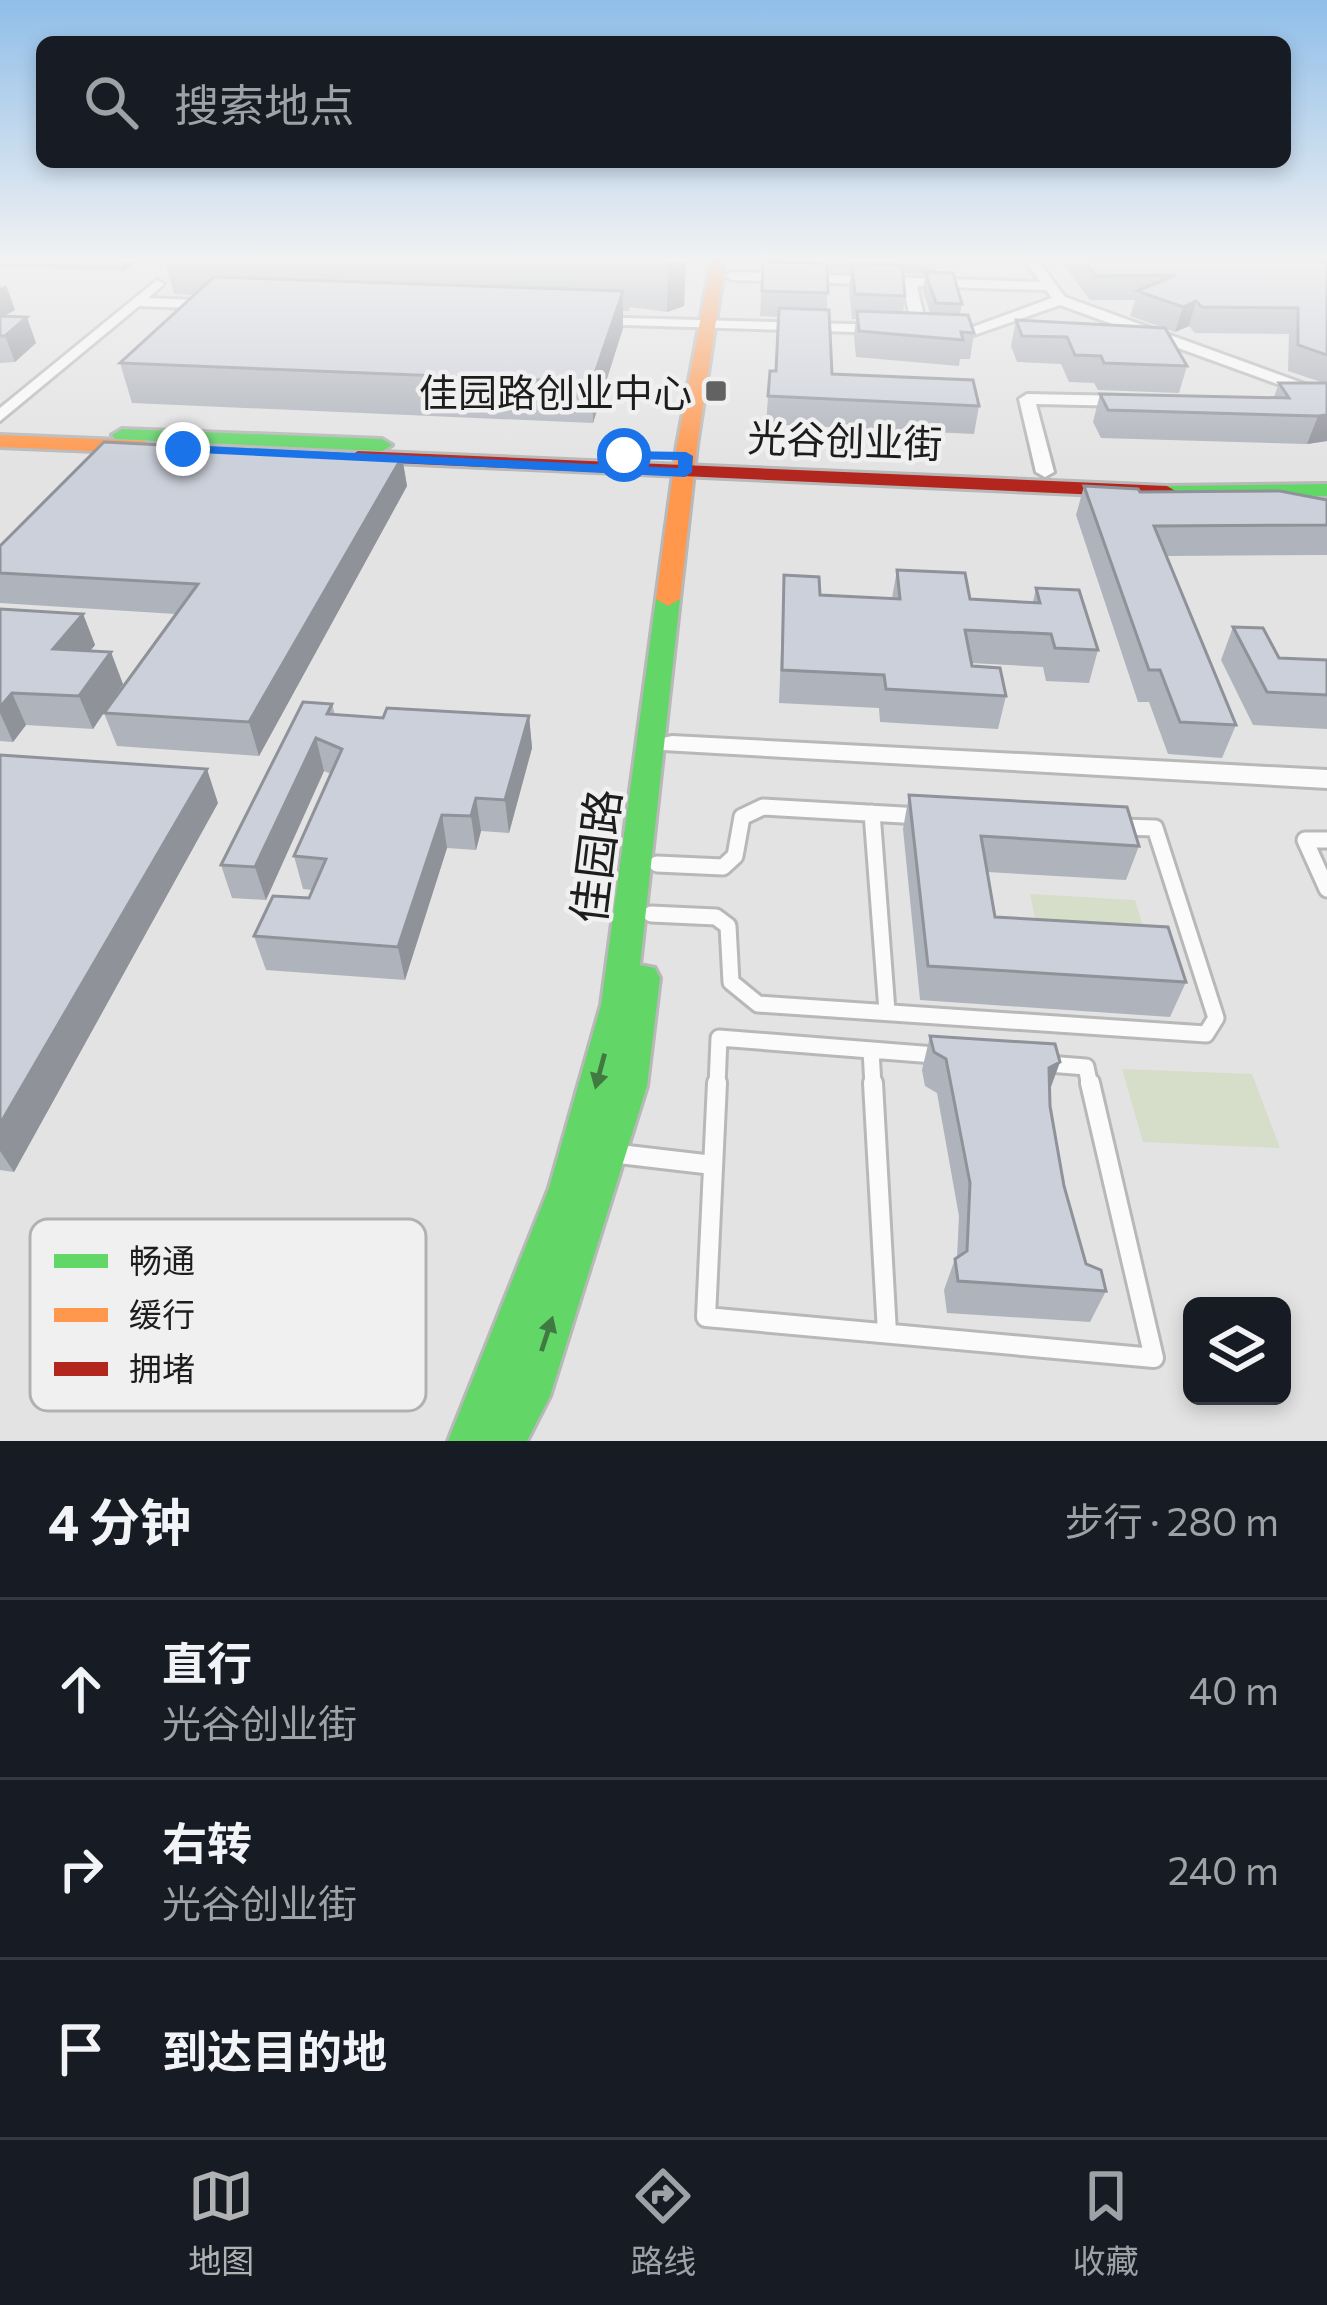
<!DOCTYPE html>
<html lang="zh">
<head>
<meta charset="utf-8">
<style>
	:root { --surface:#171b24; --page:#242831; --text:#f1f3f6; --muted:#9ea1a6; --line:#363941; --accent:#b1b2b3 }
	body { margin:0; font-family:Commissioner,"Noto Sans SC",sans-serif; background:var(--page); color:var(--text) }
	.controls { position:absolute; right:36px; bottom:36px; display:grid; overflow:hidden; border-radius:18px; box-shadow:0 6px 18px #0003 }
	.controls button { width:108px; height:108px; display:grid; place-items:center; padding:0; border:0; border-bottom:3px solid var(--line); background:var(--surface); color:var(--text); font:60px sans-serif }
	.stop { position:absolute; width:36px; height:36px; margin:-27px; border:9px solid #1a73e8; border-radius:50%; background:#fff }
	.stop.end { background:#1a73e8; border-color:#fff; box-shadow:0 3px 12px #0008 }
	.list { margin:0; padding:0; list-style:none }
	h2 { display:flex; justify-content:space-between; align-items:center; height:156px; margin:0; padding:0 48px; font-size:51px }
	h2 small { font-size:39px; font-weight:400; color:var(--muted) }
	.list li { display:grid; grid-template-columns:78px 1fr auto; gap:36px; align-items:center; box-sizing:border-box; height:180px; padding:0 48px; border-top:3px solid var(--line) }
	.list b { display:block; font-size:45px; white-space:nowrap }
	.list p { margin:0; font-size:39px; white-space:nowrap; color:var(--muted) }
	.list em { font-size:39px; font-style:normal; color:var(--muted) }
	.icon { flex:none; width:66px; height:66px; fill:none; stroke:currentColor; stroke-width:2; stroke-linecap:round; stroke-linejoin:round }
	.map { position:relative; flex:none; width:1327px; height:1441px; overflow:hidden }
	.search { position:absolute; background:var(--surface); box-shadow:0 6px 18px #0003; left:36px; right:36px; top:36px; height:132px; display:flex; align-items:center; gap:30px; box-sizing:border-box; padding:0 42px; border-radius:18px; color:var(--muted); font-size:45px }
	.sheet { height:696px; background:var(--surface) }
	nav { display:flex; justify-content:space-around; align-items:center; box-sizing:border-box; height:168px; border-top:3px solid var(--line); background:var(--surface); font-size:33px; color:var(--muted) }
	nav a { display:grid; justify-items:center; gap:6px }
	nav .on { color:var(--accent) }
	.map>svg:first-child { display:block }
	.green { fill:#d6deca }
	.lines { fill:none; stroke-linecap:round; stroke-linejoin:round }
	.lane-far1-casing { stroke:#b8b8b9; stroke-width:21 }
	.lane-casing { stroke:#b8b8b9; stroke-width:24 }
	.street-casing { stroke:#b8b8b9; stroke-width:6 }
	.fast-casing { stroke:#b8b8b9; stroke-width:6 }
	.slow-casing { stroke:#b8b8b9; stroke-width:6 }
	.jam-casing { stroke:#b8b8b9; stroke-width:6 }
	.lane-far1 { stroke:#fbfbfb; stroke-width:15 }
	.lane { stroke:#fbfbfb; stroke-width:18 }
	.street { fill:#fbfbfb; fill-rule:evenodd }
	.fast { fill:#63d668; fill-rule:evenodd }
	.slow { fill:#ff974d; fill-rule:evenodd }
	.jam { fill:#b3261e; fill-rule:evenodd }
	.wall { fill:#afb3bb; fill-rule:evenodd }
	.shaded-wall { fill:#8f9299 }
	.building { fill:#ccd0da; stroke:#8f9299; stroke-width:3 }
	.oneway { fill:#407a42 }
	.route { fill:#1a73e8 }
	.poi-dot { fill:#626262; stroke:#f0f0f1; stroke-width:4.5 }
	.labels { text-anchor:middle; dominant-baseline:central; stroke-width:9; stroke-linejoin:round; paint-order:stroke }
	.far-poi-label { font-size:39px; fill:#1d1d1d; stroke:#f0f0f1; text-anchor:end }
	.far-street-label { font-size:39px; fill:#1d1d1d; stroke:#f0f0f1 }
	.street-label { font-size:45px; fill:#1d1d1d; stroke:#f0f0f1 }
	.key { fill:#f0f0f1; stroke:#b1b1b1; stroke-width:3 }
	.key-label { font-size:33px; fill:#1d1d1d }
</style>
</head>
<body>
<div class="map">
<svg width="1327" height="1441" viewBox="0 0 1327 1441">
	<rect width="100%" height="100%" fill="#e3e3e3"/>
	<path class="green" d="M1030,894l105,6 13,43 -109,-6z
		M1122,1069l130,5 28,74 -137,-6z"/>
	<g class="lines">
		<defs>
			<path id="lane-far1" d="M872,813l15,198
				M1327,840h-22l22,49
				M657,864l66,3 12,-11 7,-39 21,-10 157,9
				M651,914l65,3 12,9 3,56 27,22 448,30 10,-16 -61,-190 -35,-1
				M871,1050l2,36
				M717,1086l2,-48 367,29 4,19"/>
			<path id="lane" d="M717,1083l-11,234 448,41 -64,-275
				M873,1083l14,250
				M619,1154l94,11"/>
			<path id="street" d="M1026,262h13l26,35 262,95v10l-267,-97 -89,31 -30,-1 -7,-4 7,-4 29,1 82,-30 -6,-8 -129,-4 10,45 -7,4 -7,-4 -10,-46 -171,-5 -7,-4 7,-4 308,10z
				M157,280l7,4 -16,14 69,3 7,4 -7,4 -78,-3 -139,115v-13z
				M588,317l300,8 7,4 -7,4 -295,-9 -7,-4z
				M1027,394l100,2 8,5 -8,5 -91,-2 18,68 -9,5 -9,-5 -17,-73z
				M672,736l655,34v18l-664,-38 -3,-6 3,-6z"/>
			<path id="fast" d="M122,429l260,10 10,6 -10,6 -267,-12 -3,-4z
				M1327,484v12l-160,2 -10,-6 10,-6z
				M668,592l12,7 -40,366 15,3 5,10 -13,108 -97,310 -23,45h-79l101,-253 52,-183 55,-406z"/>
			<path id="slow" d="M711,262h14l-28,183 -17,154 -12,7 -12,-7 21,-154z
				M0,435l144,6 10,6 -10,6 -144,-6z"/>
			<path id="jam" d="M358,451l809,35 10,6 -10,6 -816,-37 -3,-4z"/>
		</defs>
		<use href="#lane-far1" class="lane-far1-casing"/>
		<use href="#lane" class="lane-casing"/>
		<use href="#street" class="street-casing"/>
		<use href="#fast" class="fast-casing"/>
		<use href="#slow" class="slow-casing"/>
		<use href="#jam" class="jam-casing"/>
		<use href="#lane-far1" class="lane-far1"/>
		<use href="#lane" class="lane"/>
		<use href="#street" class="street"/>
		<use href="#fast" class="fast"/>
		<use href="#slow" class="slow"/>
		<use href="#jam" class="jam"/>
	</g>
	<path class="wall" d="M0,262h136l-12,9 -124,-4z
		M165,262h521l-2,44 -17,6 -37,-5 -1,4h-6v17l-30,95 -461,-20 -12,-40 74,-68 -20,-1z
		M763,262h174l-1,11 26,31 -2,10 14,19 -4,26h-10l-1,7 -103,-9 -2,-21 2,-17h-4l-3,-31 2,-17h-24v39l5,64 147,32 -5,28 -208,-10 4,-53h5l3,-54 -18,-1zM903,273l22,1 -2,17 7,22 -27,-1 2,-16z
		M1061,262h266v179l-20,3 -206,-6 -8,-16 7,-28 174,3 5,-14h45l-36,-12 1,-37 -94,-1 -6,-7 -14,6 -45,-16 5,-16h-45z
		M0,285l15,25 -12,6 33,27 -21,19 -15,1z
		M1016,320l171,46 -8,27 -81,-3 -4,-7 -25,-1 -8,-18 -44,-2 -6,-16z
		M402,457l5,29 -148,270 -142,-10 -13,-33 72,-99 -176,-11v-57z
		M1084,486l56,6 187,8v55l-161,1 70,169 -14,33 -54,-4 -19,-52h-11l-62,-187z
		M897,570l73,29 63,3 3,-14 62,62 -9,33 -43,-2 -3,-14 -72,-4 1,3 34,30 -8,33 -118,-7 -1,-14 -100,-5 5,-128 36,20 72,3z
		M0,609l83,5 12,31 -5,6 33,33 -30,45 -67,-4 -13,17 -13,-1z
		M1233,627l46,31 48,2v69l-74,-4 -32,-65z
		M332,704l3,11 48,3 146,-2 3,32 -23,85 -28,-2 -5,19 -29,-2 -42,132 -139,-10 -12,-34 55,-38 4,-8 -10,-1 -9,-33 37,-82 -7,-3 -58,129 -34,-2 -11,-33z
		M0,755l218,48 -204,369 -14,-2z
		M909,795l230,51 -13,34 -139,-8 8,45 191,65 -16,35 -250,-17 -17,-171z
		M930,1036l130,26 -11,29 1,15 14,80 22,78 20,27 -16,31 -143,-9 -3,-23 11,-31 2,-2 2,-41 -22,-123 -12,-7 -3,-16z"/>
	<path class="shaded-wall" d="M122,262h14l-12,9z
		M668,262h18l-2,44 -17,6z
		M6,285l9,25 -15,8v-30z
		M623,291v37l-30,95 -1,-41z
		M1196,301l-7,25 -14,6 8,-25z
		M27,317l9,26 -21,19 -10,-26z
		M1327,415v26l-20,3 11,-28z
		M402,457l5,29 -148,270 -10,-34z
		M83,614l12,31 -29,36 -13,-32z
		M111,652l12,32 -30,45 -14,-33z
		M12,693l14,32 -13,17 -13,-29v-6z
		M529,716l3,32 -23,85 -4,-33z
		M316,738l8,33 -58,129 -11,-33z
		M207,769l11,34 -204,369 -14,-21v-27z
		M476,798l5,33 -5,19 -5,-34z
		M442,815l5,33 -42,132 -7,-33z
		M1060,1062l-12,33 1,-27z"/>
	<path class="building" d="M763,262l64,1 1,30 -66,-2z
		M1085,262h242v93l-29,-10v-37l-96,-1 -6,-6 -13,6 -46,-16 39,-16 -80,1z
		M852,264l50,1 3,31 -50,-2z
		M925,272l28,1 9,31 -26,-1z
		M214,277l409,14 -31,91 -472,-19z
		M779,308l50,2 3,64 141,6 6,26 -211,-10 2,-25h6z
		M857,311l111,4 6,18 -13,-1 2,8 -104,-9z
		M0,316l27,1 -22,19h-5z
		M1016,320l149,8 22,38 -83,-3 -3,-7 -26,-1 -8,-18 -45,-1z
		M1279,383h48v32l-9,1 -210,-6 -8,-16 189,4z
		M104,442l298,15 -153,265 -145,-9 94,-129 -198,-11v-27z
		M1084,486l54,3 2,3 140,-1 47,9v25l-173,1 82,199 -56,-3 -20,-52h-11z
		M897,570l68,3 5,26 70,4 -4,-15 43,2 19,60 -43,-2 -4,-14 -86,-4 7,36 28,2 6,28 -120,-7 -2,-14 -102,-5 2,-95 35,2 1,18 80,4z
		M0,609l83,5 -30,35 58,3 -32,44 -67,-3 -12,14z
		M1233,627l30,1 16,30 48,2v35l-60,-3z
		M303,702l29,2 -5,10 56,4 4,-10 142,8 -24,84 -29,-2 -5,18 -29,-1 -44,132 -144,-11 19,-40 36,2 17,-39 -32,-3 48,-107 -26,-11 -61,129 -34,-2z
		M0,755l207,14 -207,355z
		M909,795l218,12 12,39 -158,-10 14,81 173,10 18,55 -258,-16z
		M930,1036l125,8 5,18 -11,6 1,38 14,80 22,78 15,6 5,21 -148,-10 -3,-22 12,-8 3,-68 -24,-124 -12,-7z"/>
	<defs><path id="oneway-solid" d="M-6-.8H1V-3.2L6.5 0L1 3.2V.8H-6Z" transform="scale(3)"/></defs>
	<g class="oneway">
		<use href="#oneway-solid" transform="translate(600 1071) rotate(105)"/>
		<use href="#oneway-solid" transform="translate(547 1334) rotate(-72)"/>
	</g>
	<linearGradient id="sky" x2="0" y2="1"><stop stop-color="#8fbee9"/><stop offset="0.56" stop-color="#f2f2f2"/><stop offset="1" stop-color="#f2f2f2" stop-opacity="0"/></linearGradient>
	<rect width="1327" height="464" fill="url(#sky)"/>
	<path class="route" d="M183,445l495,23v-8l-54,-1 -7,-4 7,-4 62,1 7,4 -1,16 -7,5 -507,-25z"/>
	<rect class="poi-dot" x="704" y="379" width="24" height="24" rx="6"/>
	<g class="labels">
		<g class="far-poi-label">
			<text x="692" y="391">佳园路创业中心</text>
		</g>
		<g class="far-street-label">
			<text transform="translate(845 439) rotate(2)">光谷创业街</text>
		</g>
		<g class="street-label">
			<text transform="translate(594 856) rotate(-83)">佳园路</text>
		</g>
	</g>
	<rect x="30" y="1219" width="396" height="192" rx="18" class="key"/>
	<rect x="54" y="1254" width="54" height="14" fill="#63d668"/>
	<rect x="54" y="1308" width="54" height="14" fill="#ff974d"/>
	<rect x="54" y="1362" width="54" height="14" fill="#b3261e"/>
	<g class="key-label">
		<text x="129" y="1273">畅通</text>
		<text x="129" y="1327">缓行</text>
		<text x="129" y="1381">拥堵</text>
	</g>
</svg>
<div class="controls">
<button><svg class="icon" aria-label="layers" viewBox="0 0 24 24"><path d="M12 4l9 5-9 5-9-5zM3 14l9 5 9-5"/></svg></button>
</div>
<div class="stop" style="left:624px;top:455px"></div>
<div class="stop end" style="left:183px;top:449px"></div>
<div class="search"><svg class="icon" aria-label="search" viewBox="0 0 24 24"><circle cx="10" cy="10" r="6"/><path d="M15 15l6 6"/></svg>搜索地点</div>
</div>
<section class="sheet">
<h2>4 分钟<small>步行 · 280 m</small></h2>
<ul class="list">
<li><svg class="icon" aria-label="ahead" viewBox="0 0 24 24"><path d="M12 20V5M6 11l6-6 6 6"/></svg><div><b>直行</b><p>光谷创业街</p></div><em>40 m</em></li>
<li><svg class="icon" aria-label="right" viewBox="0 0 24 24"><path d="M7 20v-9h11M14 6l5 5-5 5"/></svg><div><b>右转</b><p>光谷创业街</p></div><em>240 m</em></li>
<li><svg class="icon" aria-label="arrive" viewBox="0 0 24 24"><path d="M6 21V4h12l-3 4 3 4H6"/></svg><div><b>到达目的地</b></div></li>
</ul>
</section>
<nav>
<a class="on"><svg class="icon" aria-label="map" viewBox="0 0 24 24"><path d="M3 6l6-2 6 2 6-2v14l-6 2-6-2-6 2zM9 4v14M15 6v14"/></svg>地图</a>
<a><svg class="icon" aria-label="directions" viewBox="0 0 24 24"><path d="M12 3l9 9-9 9-9-9zM9 14v-3h6M13 9l2 2-2 2"/></svg>路线</a>
<a><svg class="icon" aria-label="saved" viewBox="0 0 24 24"><path d="M7 4h10v16l-5-4-5 4z"/></svg>收藏</a>
</nav>
</body>
</html>
